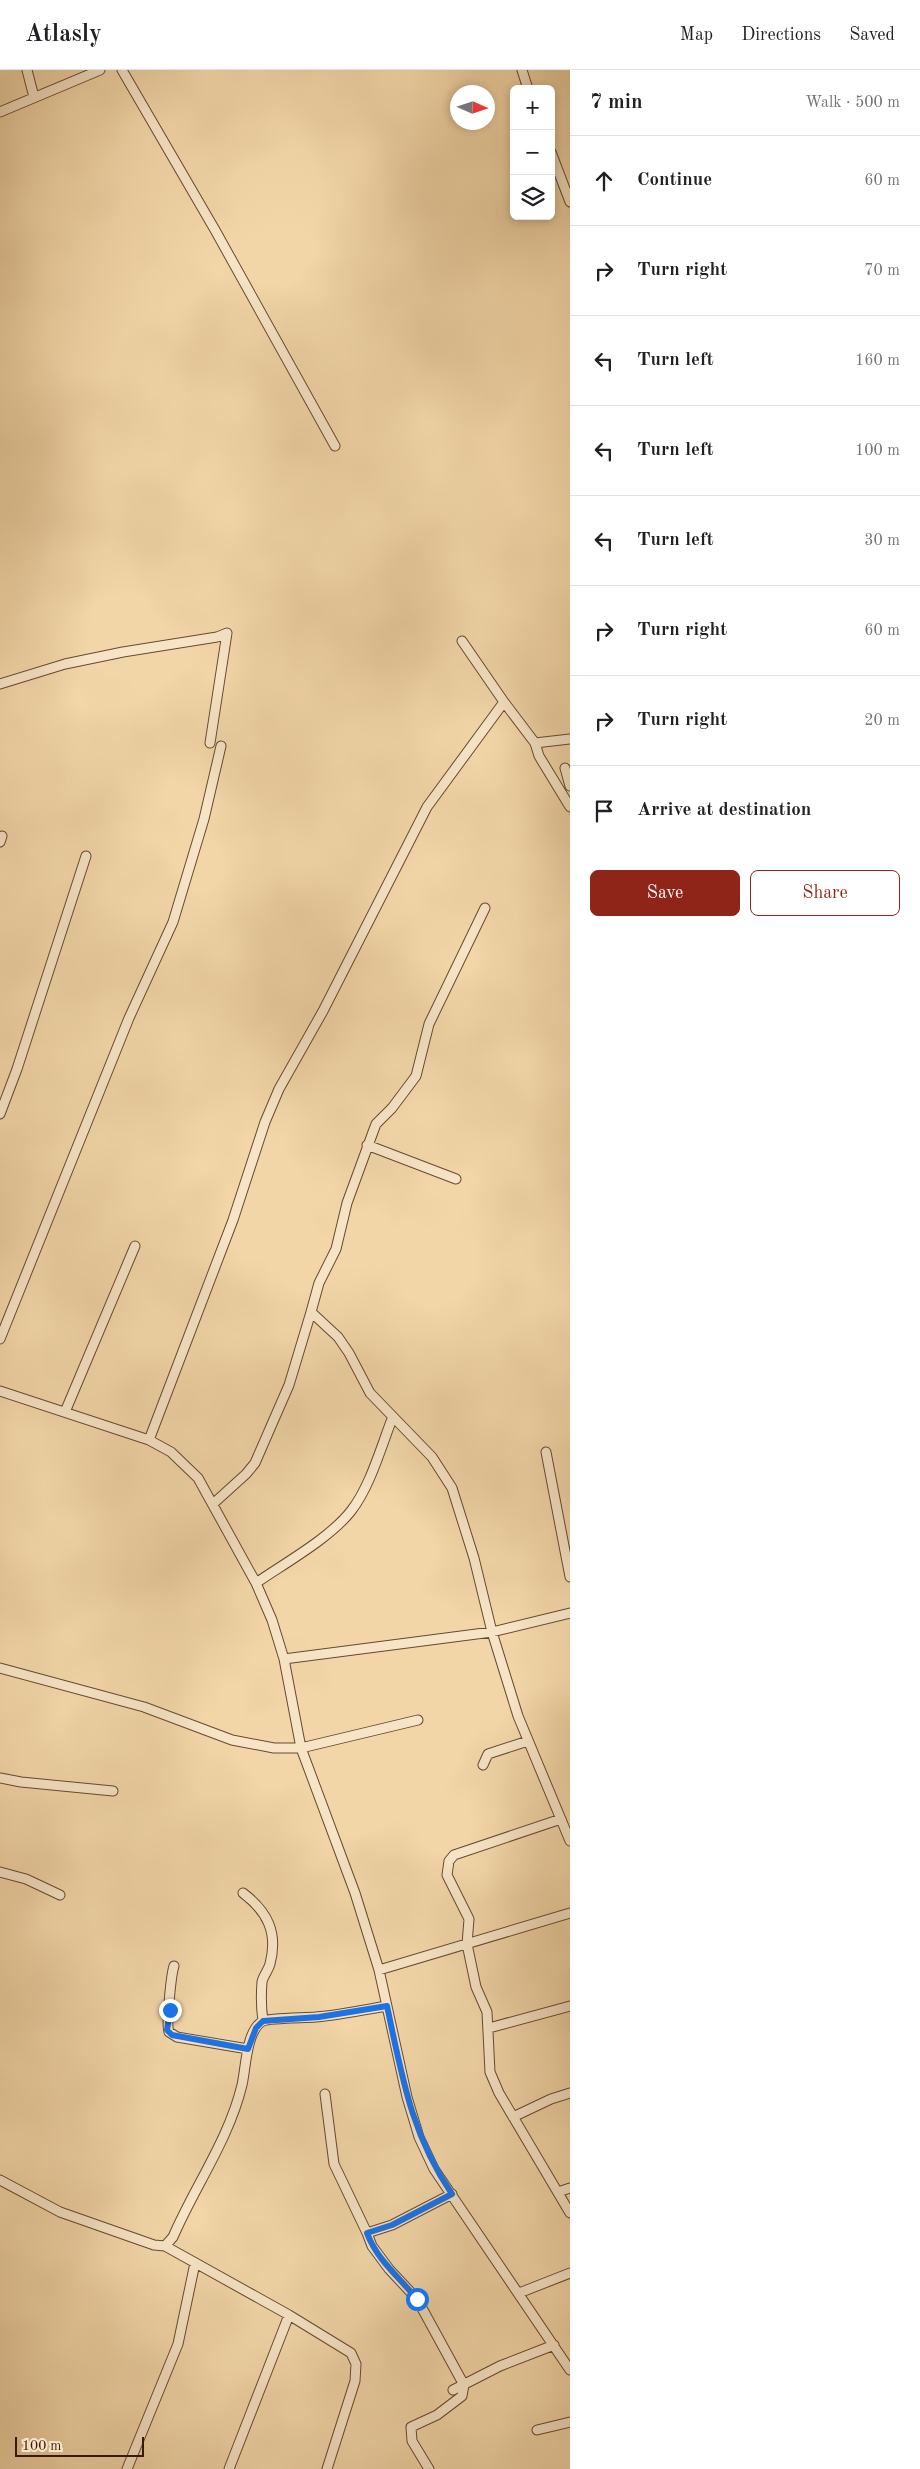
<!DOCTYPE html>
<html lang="en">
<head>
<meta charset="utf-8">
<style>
	:root { --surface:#fff; --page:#f6f6f6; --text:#202124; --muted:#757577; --line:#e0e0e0; --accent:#8f2418 }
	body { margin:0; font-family:"Old Standard TT",serif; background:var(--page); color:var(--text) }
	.controls { position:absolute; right:15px; top:15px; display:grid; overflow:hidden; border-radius:8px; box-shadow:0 2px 8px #0003 }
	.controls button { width:45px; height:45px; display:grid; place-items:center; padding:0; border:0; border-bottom:1px solid var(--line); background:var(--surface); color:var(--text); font:25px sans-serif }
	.compass { position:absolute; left:450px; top:15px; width:45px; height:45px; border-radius:50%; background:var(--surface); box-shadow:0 2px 8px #0003; rotate:93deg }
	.scale { position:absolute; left:15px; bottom:12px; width:129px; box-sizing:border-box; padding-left:5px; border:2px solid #381a09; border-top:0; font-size:14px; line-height:18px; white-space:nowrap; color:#381a09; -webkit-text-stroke:4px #f7e4c6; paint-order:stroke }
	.stop { position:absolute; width:15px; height:15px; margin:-11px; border:4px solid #1a73e8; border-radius:50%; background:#fff }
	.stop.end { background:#1a73e8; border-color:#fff; box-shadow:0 1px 5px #0008 }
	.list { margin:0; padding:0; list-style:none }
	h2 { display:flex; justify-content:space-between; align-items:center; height:65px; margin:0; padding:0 20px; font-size:21px }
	h2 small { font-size:16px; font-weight:400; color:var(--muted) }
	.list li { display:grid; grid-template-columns:32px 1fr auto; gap:15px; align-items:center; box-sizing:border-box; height:90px; padding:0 20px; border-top:1px solid var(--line) }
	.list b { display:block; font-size:19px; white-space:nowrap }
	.list em { font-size:16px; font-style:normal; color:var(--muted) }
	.actions { display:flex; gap:10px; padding:15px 20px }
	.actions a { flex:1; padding:11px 0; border:1px solid var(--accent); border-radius:8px; text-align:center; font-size:18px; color:var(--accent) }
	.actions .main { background:var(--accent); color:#fff }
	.icon { flex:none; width:28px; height:28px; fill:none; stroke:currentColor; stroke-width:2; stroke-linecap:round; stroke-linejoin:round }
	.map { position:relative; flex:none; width:570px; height:2399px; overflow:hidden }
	header { display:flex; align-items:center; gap:30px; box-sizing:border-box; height:70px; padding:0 25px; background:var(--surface); border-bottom:1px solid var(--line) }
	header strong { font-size:24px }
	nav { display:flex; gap:28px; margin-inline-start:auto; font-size:18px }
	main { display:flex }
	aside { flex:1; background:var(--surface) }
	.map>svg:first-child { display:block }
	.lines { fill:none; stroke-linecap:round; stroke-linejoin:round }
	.street-casing { stroke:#664931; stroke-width:11 }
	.street { stroke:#f7e4c6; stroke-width:9 }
	.route { stroke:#1a73e8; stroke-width:6 }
</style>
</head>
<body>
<header>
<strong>Atlasly</strong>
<nav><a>Map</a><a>Directions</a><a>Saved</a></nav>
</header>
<main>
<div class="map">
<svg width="570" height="2399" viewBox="0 0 570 2399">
	<rect width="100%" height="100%" fill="#f2d6a8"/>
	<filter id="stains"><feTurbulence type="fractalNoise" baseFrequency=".004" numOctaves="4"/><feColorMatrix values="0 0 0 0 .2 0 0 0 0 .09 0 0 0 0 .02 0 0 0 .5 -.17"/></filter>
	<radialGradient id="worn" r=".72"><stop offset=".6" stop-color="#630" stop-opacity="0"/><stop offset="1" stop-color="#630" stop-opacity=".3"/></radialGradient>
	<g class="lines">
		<defs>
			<path id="street" d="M27,0l7,27
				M122,0l93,160 120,216
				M522,0l6,19
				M0,42l100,-42
				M551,82l19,50
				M462,571l42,61 31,41 4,13 31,51
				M0,614l65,-20 58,-12 94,-15 10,-4 -17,110
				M535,673l35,-4
				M565,698l5,18
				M0,772l2,-6
				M0,1044l17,-45 69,-213
				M367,1075l89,34
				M311,1242l8,-29 17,-34 11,-46 26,-71 3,-8 16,-16 24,-32 13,-52 56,-116
				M0,1269l129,-321 44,-96 31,-103 17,-73
				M0,1321l149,49 22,12 27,26 58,105 16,37 12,39 17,89 54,145 24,77 28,127 12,40 15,32 136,201
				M65,1342l70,-166
				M149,1370l84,-220 32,-98 14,-33 44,-78 104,-204 77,-105
				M546,1382l24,125
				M214,1433l32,-29 9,-11 34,-78 22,-73 27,25 11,16 21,40 62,64 20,31 22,70 18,74 26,84 52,125
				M256,1513c29,-20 74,-45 95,-72 19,-24 30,-64 41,-92
				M284,1589l208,-27 78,-19
				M0,1598l144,39 88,33 42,8h27l117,-28
				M483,1695l5,-11 40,-13
				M0,1708l21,4 92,9
				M561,1749l-107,36 -5,6 -2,14 22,44 -2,25 9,43 11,25 3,60 9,21 71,120
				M0,1802l26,7 34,16
				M243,1823c25,19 35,40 27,71 -2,7 -7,12 -8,18 -1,13 -1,26 1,39
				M174,1896c-3,9 -8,60 -5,66l8,5 71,12
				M379,1900l191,-57
				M489,1958l81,-22
				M325,2024l9,70 33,69
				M513,2047l38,-18 19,-6
				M0,2110l60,32 94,33 11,1 8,-9c22,-51 56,-98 69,-152 4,-17 4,-55 21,-64 7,-3 43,-3 53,-4 24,-2 48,-7 71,-11
				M558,2122l12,-4
				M165,2176l124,69 62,38 5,11 -1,17 -28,88
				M519,2223l51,-20
				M453,2320l47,-24 54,-21
				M537,2360l33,-8
				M127,2399l51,-125 17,-81
				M229,2399l60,-154
				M429,2399l-17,-28 -1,-14 26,-12 25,-19 2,-11 -47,-86 -28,-30 -17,-23 -5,-13 25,-8 60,-31"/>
		</defs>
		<use href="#street" class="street-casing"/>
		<use href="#street" class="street"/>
	</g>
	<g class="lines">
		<path class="route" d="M170,1940l-3,20 5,5 76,14 8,-21 7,-7 56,-4 68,-11c15,70 24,128 65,188l-60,31 -25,8c10,27 32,44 50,66"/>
	</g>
	<rect width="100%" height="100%" filter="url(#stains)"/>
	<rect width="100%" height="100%" fill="url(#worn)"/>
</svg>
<div class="controls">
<button>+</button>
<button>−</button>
<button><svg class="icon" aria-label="layers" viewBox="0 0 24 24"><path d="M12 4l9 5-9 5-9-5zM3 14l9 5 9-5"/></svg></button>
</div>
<svg class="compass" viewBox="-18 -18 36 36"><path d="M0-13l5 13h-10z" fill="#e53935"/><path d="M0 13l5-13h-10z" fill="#757577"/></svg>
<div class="scale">100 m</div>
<div class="stop" style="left:417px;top:2229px"></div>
<div class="stop end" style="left:170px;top:1940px"></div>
</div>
<aside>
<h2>7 min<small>Walk · 500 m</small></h2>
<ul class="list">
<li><svg class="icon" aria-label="ahead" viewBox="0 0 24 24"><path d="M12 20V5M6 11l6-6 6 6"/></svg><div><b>Continue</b></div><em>60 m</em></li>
<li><svg class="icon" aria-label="right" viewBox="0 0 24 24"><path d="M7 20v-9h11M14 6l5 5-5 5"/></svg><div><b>Turn right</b></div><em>70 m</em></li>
<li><svg class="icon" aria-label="left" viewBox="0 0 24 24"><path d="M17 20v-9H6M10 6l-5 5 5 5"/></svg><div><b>Turn left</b></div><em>160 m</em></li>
<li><svg class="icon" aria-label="left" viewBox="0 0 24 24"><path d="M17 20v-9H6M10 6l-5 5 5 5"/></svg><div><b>Turn left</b></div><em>100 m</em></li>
<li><svg class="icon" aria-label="left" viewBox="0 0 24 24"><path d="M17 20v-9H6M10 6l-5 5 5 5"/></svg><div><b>Turn left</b></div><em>30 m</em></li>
<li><svg class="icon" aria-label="right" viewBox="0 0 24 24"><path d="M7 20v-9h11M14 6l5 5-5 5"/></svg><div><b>Turn right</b></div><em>60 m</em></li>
<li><svg class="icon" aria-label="right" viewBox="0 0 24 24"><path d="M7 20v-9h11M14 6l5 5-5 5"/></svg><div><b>Turn right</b></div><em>20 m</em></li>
<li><svg class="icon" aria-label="arrive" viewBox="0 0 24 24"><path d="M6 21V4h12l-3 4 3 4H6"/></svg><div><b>Arrive at destination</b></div></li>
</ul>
<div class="actions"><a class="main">Save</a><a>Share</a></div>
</aside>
</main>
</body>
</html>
